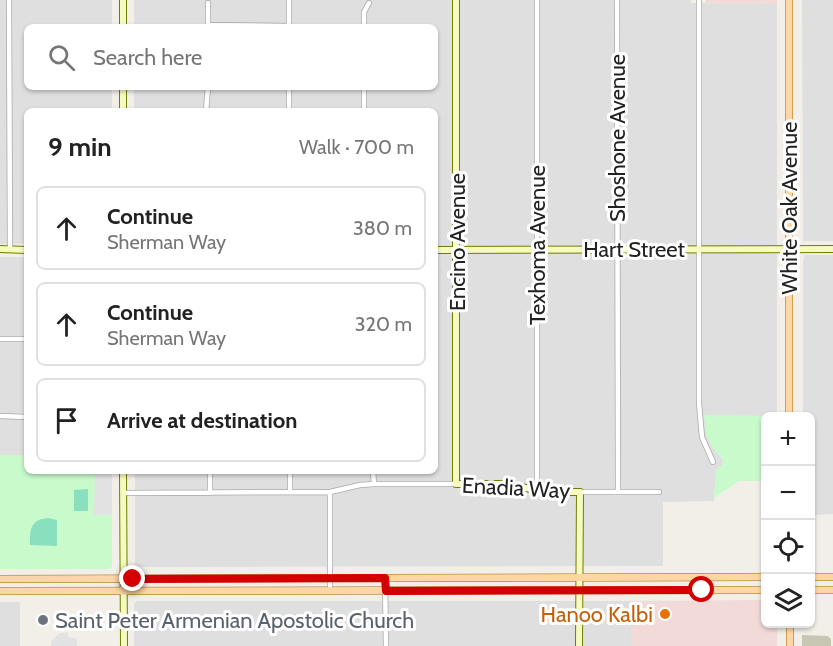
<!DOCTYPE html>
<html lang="en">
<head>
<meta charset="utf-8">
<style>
	:root { --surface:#fff; --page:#f6f6f6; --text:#222; --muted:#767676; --line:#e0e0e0 }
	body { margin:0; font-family:Cabin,sans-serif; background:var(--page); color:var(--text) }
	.controls { position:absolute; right:18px; bottom:18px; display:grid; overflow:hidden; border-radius:9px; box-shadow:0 2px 4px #0004 }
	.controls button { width:54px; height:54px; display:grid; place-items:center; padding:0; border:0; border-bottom:2px solid var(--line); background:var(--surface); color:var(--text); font:30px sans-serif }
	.stop { position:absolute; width:18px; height:18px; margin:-14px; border:4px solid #d40000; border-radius:50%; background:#fff }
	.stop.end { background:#d40000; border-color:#fff; box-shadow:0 2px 6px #0008 }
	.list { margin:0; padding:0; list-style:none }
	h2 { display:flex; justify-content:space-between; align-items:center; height:78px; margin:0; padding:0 24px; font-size:26px }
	h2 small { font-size:20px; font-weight:400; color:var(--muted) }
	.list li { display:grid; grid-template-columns:39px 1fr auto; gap:18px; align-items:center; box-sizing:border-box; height:84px; margin:0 12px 12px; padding:0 12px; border:2px solid var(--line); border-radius:9px }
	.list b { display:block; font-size:22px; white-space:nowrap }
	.list p { margin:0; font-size:20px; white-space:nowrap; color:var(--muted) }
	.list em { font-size:20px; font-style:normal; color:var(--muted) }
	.icon { flex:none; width:33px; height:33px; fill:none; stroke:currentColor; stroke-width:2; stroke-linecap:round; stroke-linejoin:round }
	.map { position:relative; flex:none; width:833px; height:646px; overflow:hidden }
	.search { position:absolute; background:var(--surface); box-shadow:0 2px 4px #0004; left:24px; top:24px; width:414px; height:66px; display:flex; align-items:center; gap:15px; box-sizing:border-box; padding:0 21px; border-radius:9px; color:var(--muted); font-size:22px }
	.panel { position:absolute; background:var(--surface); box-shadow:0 2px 4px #0004; left:24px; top:108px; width:414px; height:366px; border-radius:9px }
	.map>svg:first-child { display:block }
	.residential { fill:#e0dfdf }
	.commercial { fill:#f2dad9 }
	.construction { fill:#c7c7b4 }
	.park { fill:#c8facc }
	.pitch { fill:#88e0be }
	.parking { fill:#e2e2e2 }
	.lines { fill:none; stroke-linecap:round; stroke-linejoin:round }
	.street-casing { stroke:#a9a9a9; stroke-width:6 }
	.secondary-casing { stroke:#707d05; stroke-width:8 }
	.primary-casing { stroke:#a06b00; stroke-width:8 }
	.street { stroke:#fff; stroke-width:4.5 }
	.secondary { stroke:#f7fabf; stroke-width:6 }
	.primary { stroke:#fcd6a4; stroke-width:7 }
	.route { stroke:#d40000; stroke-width:8 }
	.food-dot { fill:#e8710a; stroke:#fff; stroke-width:2 }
	.worship-dot { fill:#6b7280; stroke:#fff; stroke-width:2 }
	.labels { text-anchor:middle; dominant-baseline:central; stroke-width:6; stroke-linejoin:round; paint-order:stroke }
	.street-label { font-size:22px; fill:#222; stroke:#fff }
	.food-label { font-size:22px; fill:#c56008; stroke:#fff; text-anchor:end }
	.worship-label { font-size:22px; fill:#5b616d; stroke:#fff; text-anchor:start }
</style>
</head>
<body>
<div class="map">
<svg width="833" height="646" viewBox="0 0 833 646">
	<rect width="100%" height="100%" fill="#f2efe9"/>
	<path class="residential" d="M0,0h112v27h-85v60h85v24h-85v133h-27z
		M134,0h557v3l86,1v412h-73l12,36 7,7 -1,6 -6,6 -2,30 -51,1v64l-528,1v-96h300v-360h-301v-24h301v-60h-301z
		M802,0h31v241h-30z
		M805,255h28v259l-22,1 -1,-99h-7v-155z
		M0,257h27v198h-27z
		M137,601h494v45h-497v-42z
		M0,602h20v44h-20z"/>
	<path class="commercial" d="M706,0h71v4l-71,-1z
		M765,600l1,24h12l-1,22h-146v-45z"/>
	<path class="construction" d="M802,635l26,1 3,3v7h-29z"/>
	<path class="park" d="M704,415l73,1h-11l-1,65h-26l-25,17 2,-28 6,-5 1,-6 -9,-9 -8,-15z
		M0,455h27v16h85v95l-3,3h-109z"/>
	<path class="pitch" d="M88,489v22h-14v-21z
		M48,518l9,2v26l-27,-1c0,-16 0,-25 18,-27z"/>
	<path class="parking" d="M95,471h17v44h-18z
		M68,632v5l9,2v7h-26v-4l6,-7 3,-2z"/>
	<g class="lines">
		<defs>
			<path id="street" d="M9,0l1,249
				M537,0v490
				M617,0l1,492
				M699,0v403l3,34 11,25
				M208,25l81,1
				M208,27v-24
				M289,27v-27
				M364,27v-15l5,-9
				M289,87v24
				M364,87v24
				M206,111l2,-24
				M0,339h27
				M0,416l27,1
				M210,471v22
				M290,471v21
				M373,471l1,13
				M580,492h79
				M123,493l207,-1 30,-7 14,-1h82
				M385,578l1,68
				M330,590v-98"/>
			<path id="secondary" d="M123,0v27
				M456,0v484h49l42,8h33l-1,154
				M123,87v24
				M0,249l27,1
				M435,250l398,-1
				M123,471l1,175"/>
			<path id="primary" d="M789,0v416
				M810,577h23
				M0,579l766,-2
				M810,590h23
				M0,591l766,-1
				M790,624v22"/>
		</defs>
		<use href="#street" class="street-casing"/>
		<use href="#secondary" class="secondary-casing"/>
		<use href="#primary" class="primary-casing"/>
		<use href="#street" class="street"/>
		<use href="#secondary" class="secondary"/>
		<use href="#primary" class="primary"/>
	</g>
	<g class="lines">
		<path class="route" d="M133,579l252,-1 1,13 316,-1"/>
	</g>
	<circle class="food-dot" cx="665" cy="614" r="6"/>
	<circle class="worship-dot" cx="43" cy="620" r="6"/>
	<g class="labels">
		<g class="street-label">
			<text transform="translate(617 138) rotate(-90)">Shoshone Avenue</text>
			<text transform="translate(789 208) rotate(-90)">White Oak Avenue</text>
			<text transform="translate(457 242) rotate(-90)">Encino Avenue</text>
			<text transform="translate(537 245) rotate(-90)">Texhoma Avenue</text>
			<text x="634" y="249">Hart Street</text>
			<text transform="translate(516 488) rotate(3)">Enadia Way</text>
		</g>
		<g class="food-label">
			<text x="653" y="614">Hanoo Kalbi</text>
		</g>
		<g class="worship-label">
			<text x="55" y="620">Saint Peter Armenian Apostolic Church</text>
		</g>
	</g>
</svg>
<div class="controls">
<button>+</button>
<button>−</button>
<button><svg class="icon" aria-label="locate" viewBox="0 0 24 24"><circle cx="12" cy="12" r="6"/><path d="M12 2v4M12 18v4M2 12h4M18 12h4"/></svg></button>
<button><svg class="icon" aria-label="layers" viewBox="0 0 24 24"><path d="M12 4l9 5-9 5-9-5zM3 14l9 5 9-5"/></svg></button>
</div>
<div class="stop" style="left:702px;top:590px"></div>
<div class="stop end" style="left:133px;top:579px"></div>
<div class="search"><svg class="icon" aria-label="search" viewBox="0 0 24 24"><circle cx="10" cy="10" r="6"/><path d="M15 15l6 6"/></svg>Search here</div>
<section class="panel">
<h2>9 min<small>Walk · 700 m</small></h2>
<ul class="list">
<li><svg class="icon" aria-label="ahead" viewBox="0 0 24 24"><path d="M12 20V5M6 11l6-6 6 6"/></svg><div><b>Continue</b><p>Sherman Way</p></div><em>380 m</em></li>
<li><svg class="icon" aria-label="ahead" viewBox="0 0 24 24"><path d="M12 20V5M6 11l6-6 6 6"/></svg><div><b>Continue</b><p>Sherman Way</p></div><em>320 m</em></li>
<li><svg class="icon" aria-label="arrive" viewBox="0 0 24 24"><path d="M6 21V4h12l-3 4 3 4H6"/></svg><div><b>Arrive at destination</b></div></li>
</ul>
</section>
</div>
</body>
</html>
